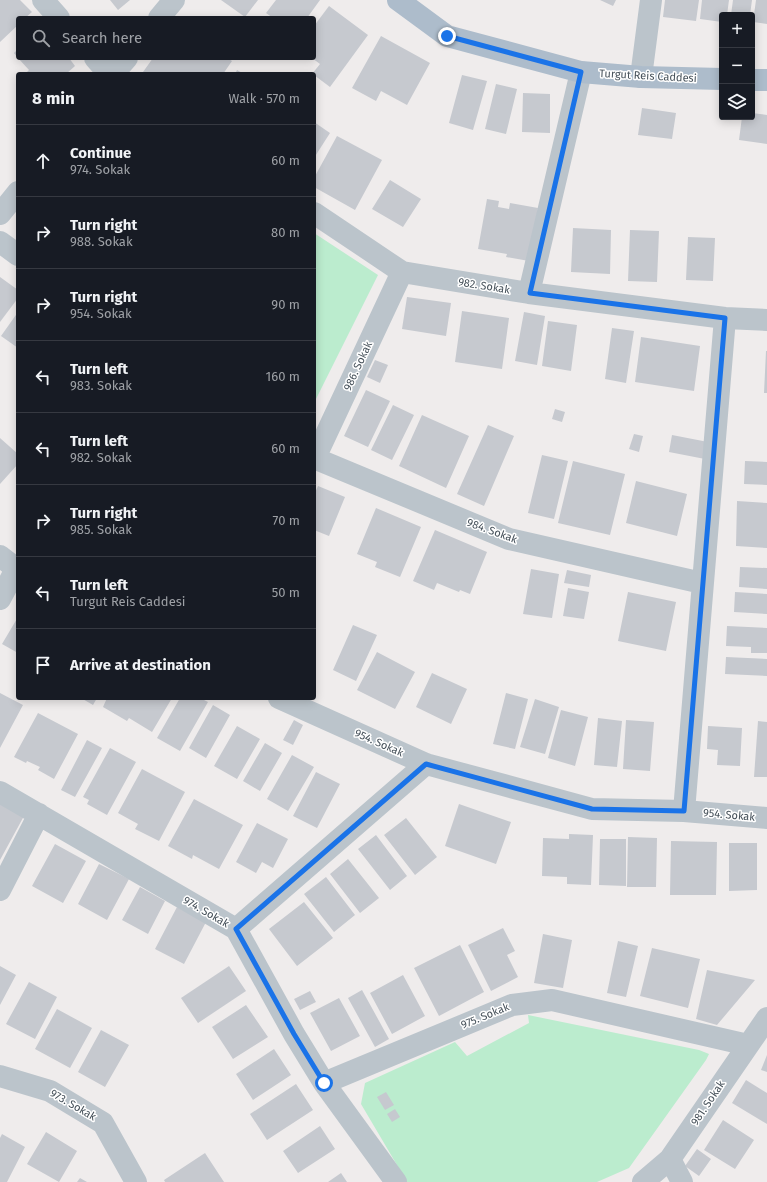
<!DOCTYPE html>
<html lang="en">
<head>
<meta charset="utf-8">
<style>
	:root { --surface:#171b24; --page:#242831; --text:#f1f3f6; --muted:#9ea1a6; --line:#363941 }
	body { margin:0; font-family:"Fira Sans",sans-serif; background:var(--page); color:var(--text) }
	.controls { position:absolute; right:12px; top:12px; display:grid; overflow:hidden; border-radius:4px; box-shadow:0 2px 10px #0003 }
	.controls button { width:36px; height:36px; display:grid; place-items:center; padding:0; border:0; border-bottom:1px solid var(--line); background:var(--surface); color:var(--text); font:20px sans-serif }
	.stop { position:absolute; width:12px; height:12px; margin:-9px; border:3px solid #1a73e8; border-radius:50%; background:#fff }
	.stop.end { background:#1a73e8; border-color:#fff; box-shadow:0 1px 4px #0008 }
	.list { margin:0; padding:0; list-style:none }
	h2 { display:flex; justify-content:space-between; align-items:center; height:52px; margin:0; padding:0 16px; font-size:17px }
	h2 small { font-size:13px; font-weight:400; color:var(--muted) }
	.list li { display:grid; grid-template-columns:26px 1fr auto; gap:12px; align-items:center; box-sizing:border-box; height:72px; padding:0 16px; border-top:1px solid var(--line) }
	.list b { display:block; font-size:15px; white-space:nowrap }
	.list p { margin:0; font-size:13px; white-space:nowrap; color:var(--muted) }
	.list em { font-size:13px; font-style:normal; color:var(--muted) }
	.icon { flex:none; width:22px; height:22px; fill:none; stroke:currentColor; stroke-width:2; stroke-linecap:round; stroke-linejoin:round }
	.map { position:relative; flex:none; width:767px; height:1182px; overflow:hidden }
	.search { position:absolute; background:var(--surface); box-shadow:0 2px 10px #0003; left:16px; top:16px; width:300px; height:44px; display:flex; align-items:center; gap:10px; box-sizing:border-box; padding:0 14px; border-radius:4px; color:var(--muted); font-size:15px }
	.panel { position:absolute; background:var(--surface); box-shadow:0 2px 10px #0003; left:16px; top:72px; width:300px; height:628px; border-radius:4px }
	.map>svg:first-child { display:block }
	.green { fill:#bbecce }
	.building { fill:#c6c9cf }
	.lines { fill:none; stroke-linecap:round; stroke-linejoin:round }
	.minor { stroke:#bbc4cb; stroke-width:22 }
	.major { stroke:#adbccb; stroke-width:22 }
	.route { stroke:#1a73e8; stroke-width:5 }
	.labels { text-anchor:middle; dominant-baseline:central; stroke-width:3; stroke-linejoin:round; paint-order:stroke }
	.street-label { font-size:11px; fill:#455059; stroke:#fff }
</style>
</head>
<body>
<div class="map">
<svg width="767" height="1182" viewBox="0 0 767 1182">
	<rect width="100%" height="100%" fill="#efecec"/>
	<path class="green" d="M314,233l64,42 -64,128z
		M528,1015l171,35 10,4 -3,6 -77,108 -32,14h-190l-46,-78 4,-21 90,-41 12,14 62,-33z"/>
	<path class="building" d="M0,0h20l12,12 -7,6h-7v7l-18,17z
		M110,0h20l-12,10z
		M221,0h37l-13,17z
		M276,0h44l-13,18h-34l-7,-5z
		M600,0h16l-3,6z
		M665,0h34l-3,21 -33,-4z
		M702,0h27l-2,15h-5v7l-22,-3z
		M733,0h19l-2,15h-19z
		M756,0h11v24l-14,-2z
		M329,6l39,29 -38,52 -16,-12v-1h-2l8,-10 -8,-6h2v-32z
		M381,36l49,27 -23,42 -26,-14 -5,10 -24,-13z
		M18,49v9l-4,-5z
		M18,58h51l6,8 -9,8h-40v-1l3,-3z
		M153,58h74l5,3 -9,13h-77l-3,-2z
		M237,70l7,4h-9z
		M462,75l25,6 -14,49 -24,-7z
		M496,84l21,5 -11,45 -21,-5z
		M523,93l27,1v39l-28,-1z
		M642,108l34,5 -4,26 -34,-4z
		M752,113l15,2v29l-28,-4 3,-23h10z
		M314,122l16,11 -16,25z
		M337,136l45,24 -27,50 -41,-23v-9z
		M390,180l31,19 -18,28 -31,-18z
		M487,199l12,2 -1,6 11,2 1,-6 28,5 -9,53 -23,-4 1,-3 -29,-5z
		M573,228l38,2 -1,44 -39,-2z
		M630,230l29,1 -2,51 -29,-1z
		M688,237l27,1 -2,43 -27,-1z
		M0,277l18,13v8l-18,24z
		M407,297l44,6 -5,33 -44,-7z
		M462,311l47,7 -7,51 -47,-7z
		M18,312v36l-17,-12z
		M524,312l21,4 -8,49 -22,-4z
		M548,321l29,4 -6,46 -29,-5z
		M612,328l22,3 -8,52 -21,-4z
		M641,337l59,9 -6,45 -59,-9z
		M766,351h1v42h-3z
		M375,360l13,5 -8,18 -13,-6z
		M366,390l24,11 -22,46 -24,-11z
		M393,405l21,10 -22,45 -21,-10z
		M555,409l10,3 -3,10 -10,-3z
		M422,415l47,21 -23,52 -47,-22z
		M488,425l26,11 -30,70 -27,-12z
		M634,434l9,2 -4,16 -10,-3z
		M672,435l36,7 -3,17 -36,-7z
		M0,438l18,16v10l-18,20z
		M542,455l26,6 -14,58 -26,-6z
		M573,461l52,13 -15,61 -52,-12z
		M745,461l22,1v23l-23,-1z
		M636,481l51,13 -10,42 -51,-13z
		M318,486l27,11 -16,39 -15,-6v-35z
		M737,501l30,2v45l-31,-2z
		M376,508l45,19 -21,50 -25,-10 2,-5 -20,-8z
		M435,530l52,22 -17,42 -10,-4 -1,2 -22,-9 -3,7 -21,-9z
		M740,567l27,1v21l-28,-2z
		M531,569l28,5 -7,44 -29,-4z
		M567,570l24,5 -2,12 -25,-4z
		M568,588l21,4 -5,27 -21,-3z
		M628,592l48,10 -10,49 -48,-10z
		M735,592l32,2v20l-33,-2z
		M18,617v36l-16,-9z
		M353,625l24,10 -21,46 -23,-11z
		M727,626l40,2v25h-16v-6l-25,-1z
		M377,652l38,20 -20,37 -38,-19z
		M726,657l41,2v17l-42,-2z
		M432,673l35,16 -16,35 -35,-17z
		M0,693l23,12 -23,43z
		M506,693l22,6 -13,50 -22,-5z
		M81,698h16l-4,7z
		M107,698h65l-20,34 -23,-14 -2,3 -24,-14z
		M180,698h20l8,4 -28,49 -23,-13z
		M535,699l24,8 -14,47 -25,-7z
		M213,705l17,10 -24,43 -17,-10z
		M561,710l27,7 -13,49 -27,-8z
		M38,713l40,21 -24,45 -16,-9 2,-3 -13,-6 -1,2 -12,-6z
		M598,718l24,3 -5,46 -23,-2z
		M294,720l9,5 -10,20 -10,-5z
		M626,720l28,2 -4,49 -27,-2z
		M758,721l9,1v55h-13z
		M237,726l23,13 -23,40 -23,-13z
		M708,726l34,2 -2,38 -23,-1 1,-15 -11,-1z
		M87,740l15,8 -27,49 -14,-7z
		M265,743l17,10 -22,38 -17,-10z
		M110,748l26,14 -29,53 -20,-11 2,-4 -6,-3z
		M292,755l22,12 -26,44 -21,-12z
		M142,769l43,23 -26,49 -24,-12 3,-5 -20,-11z
		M316,772l24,12 -23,44 -24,-12z
		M194,799l49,26 -24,44 -26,-14 -1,4 -24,-13z
		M0,803l24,13 -24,44z
		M459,804l52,18 -15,42 -51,-18z
		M406,818l31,39 -22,18 -31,-40z
		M257,823l31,16 -15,29 -11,-6 -6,11 -20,-11z
		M569,834l24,1 -2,50 -24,-1v-7l-25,-1 1,-38 26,1z
		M376,835l31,41 -17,14 -32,-41z
		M628,837l29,1 -1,49h-29z
		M600,839h26v47l-27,-1z
		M671,841l46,1 -1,53h-46z
		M729,843h28v47l-28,1z
		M55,844l31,17 -23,42 -31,-17z
		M348,859l31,39 -19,15 -30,-39z
		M99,864l30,15 -22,41 -29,-16z
		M326,877l29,38 -21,17 -30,-38z
		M140,887l25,14 -17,33 -26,-14z
		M304,902l29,36 -36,28 -28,-37z
		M177,907l29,15 -22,42 -29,-15z
		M503,928l12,23 -8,4 11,22 -27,14 -23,-46z
		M543,934l29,6 -9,48 -29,-5z
		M618,941l20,5 -12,51 -19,-4z
		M460,945l24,47 -45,24 -25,-48z
		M652,948l48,11 -12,49 -48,-12z
		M0,966l16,9 -16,30z
		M229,966l17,25 -48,32 -17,-25z
		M707,970l48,10 -38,45 -21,-6z
		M403,975l22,41 -33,18 -22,-41z
		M29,982l28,15 -22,42 -29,-15z
		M362,990l27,49 -14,8 -27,-49z
		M310,991l6,11 -16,8 -6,-11z
		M339,998l21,38 -29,15 -21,-38z
		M246,1005l22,32 -35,22 -21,-32z
		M57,1009l35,19 -22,40 -35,-19z
		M101,1030l28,15 -24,42 -27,-15z
		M274,1049l17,26 -38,25 -17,-26z
		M767,1055v17l-6,-2z
		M746,1080l21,13v31l-35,-21z
		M296,1084l17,26 -46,30 -17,-26z
		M386,1092l8,13 -9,5 -8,-13z
		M395,1109l5,8 -8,5 -5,-8z
		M723,1120l31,20 -19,29 -31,-19z
		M320,1126l15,23 -37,24 -15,-22z
		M46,1132l31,19 -18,31 -32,-18z
		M2,1134l23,13 -18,35h-7v-44z
		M697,1149l14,10 -12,17 -14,-10z
		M205,1153l19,29h-59l-1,-2z
		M341,1173l6,9h-19z
		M80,1178l7,4h-10z"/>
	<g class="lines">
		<path class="minor" d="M43,0l16,18
			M159,18l15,-18
			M95,58l14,16
			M113,74l14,-16
			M641,77l10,-77
			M314,213l88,59 127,21 196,25 42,2
			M0,214l18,-22
			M0,242l18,13
			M529,293l52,-221
			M314,458l195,81 193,44
			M314,460l88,-188
			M0,556l18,14
			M0,599l16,-30
			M279,698l147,66 166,45 92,2 83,7
			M0,792l236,137 58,105 30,49 72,99
			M684,811l41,-493
			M0,890l39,-76
			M236,929l190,-165
			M0,1076l50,15 53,32 33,59
			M324,1083l188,-78 40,-5 196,45
			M670,1159l12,23
			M643,1182l27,-23 97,-141"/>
		<path class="major" d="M398,0l49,36 134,36 60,5 81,2
			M752,80h15"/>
	</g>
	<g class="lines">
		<path class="route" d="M324,1083l-30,-49 -58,-105 190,-165 166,45 92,2 41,-493 -195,-25 51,-221 -134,-36"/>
	</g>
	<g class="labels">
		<g class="street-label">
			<text transform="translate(648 76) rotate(3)">Turgut Reis Caddesi</text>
			<text transform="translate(484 286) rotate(9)">982. Sokak</text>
			<text transform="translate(358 366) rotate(-65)">986. Sokak</text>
			<text transform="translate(492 531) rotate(20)">984. Sokak</text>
			<text transform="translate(379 743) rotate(24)">954. Sokak</text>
			<text transform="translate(729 815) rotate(5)">954. Sokak</text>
			<text transform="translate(206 912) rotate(30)">974. Sokak</text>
			<text transform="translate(485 1016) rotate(-22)">975. Sokak</text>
			<text transform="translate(708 1103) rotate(-56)">981. Sokak</text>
			<text transform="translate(73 1105) rotate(30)">973. Sokak</text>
		</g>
	</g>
</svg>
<div class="controls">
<button>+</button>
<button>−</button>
<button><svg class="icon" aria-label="layers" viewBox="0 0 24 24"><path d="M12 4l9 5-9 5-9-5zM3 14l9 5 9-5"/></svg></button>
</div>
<div class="stop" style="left:324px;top:1083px"></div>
<div class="stop end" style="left:447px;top:36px"></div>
<div class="search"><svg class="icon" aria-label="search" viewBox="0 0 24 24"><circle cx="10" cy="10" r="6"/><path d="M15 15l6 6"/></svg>Search here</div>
<section class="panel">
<h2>8 min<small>Walk · 570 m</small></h2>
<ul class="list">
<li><svg class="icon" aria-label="ahead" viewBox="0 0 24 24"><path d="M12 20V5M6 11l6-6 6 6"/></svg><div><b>Continue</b><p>974. Sokak</p></div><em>60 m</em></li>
<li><svg class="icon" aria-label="right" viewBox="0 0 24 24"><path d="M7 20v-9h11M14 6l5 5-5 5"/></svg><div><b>Turn right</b><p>988. Sokak</p></div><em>80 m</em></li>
<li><svg class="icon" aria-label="right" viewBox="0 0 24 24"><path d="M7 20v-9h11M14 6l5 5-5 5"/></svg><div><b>Turn right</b><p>954. Sokak</p></div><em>90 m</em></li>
<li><svg class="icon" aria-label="left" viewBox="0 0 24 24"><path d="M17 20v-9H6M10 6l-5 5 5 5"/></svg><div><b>Turn left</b><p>983. Sokak</p></div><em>160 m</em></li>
<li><svg class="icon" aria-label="left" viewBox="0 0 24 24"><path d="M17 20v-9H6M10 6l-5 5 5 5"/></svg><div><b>Turn left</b><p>982. Sokak</p></div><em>60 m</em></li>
<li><svg class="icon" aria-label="right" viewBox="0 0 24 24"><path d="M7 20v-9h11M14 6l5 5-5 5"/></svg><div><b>Turn right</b><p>985. Sokak</p></div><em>70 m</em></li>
<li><svg class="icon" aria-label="left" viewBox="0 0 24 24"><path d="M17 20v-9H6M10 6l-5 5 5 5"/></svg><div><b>Turn left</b><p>Turgut Reis Caddesi</p></div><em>50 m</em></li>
<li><svg class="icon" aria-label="arrive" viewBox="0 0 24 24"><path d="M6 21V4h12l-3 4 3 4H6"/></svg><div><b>Arrive at destination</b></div></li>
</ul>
</section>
</div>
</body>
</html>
